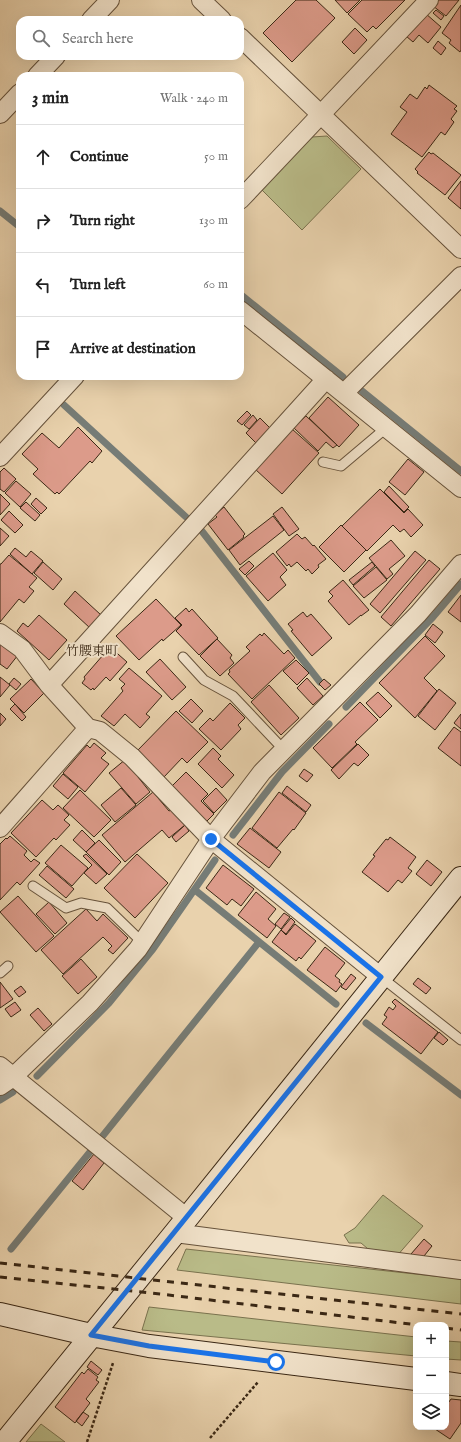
<!DOCTYPE html>
<html lang="en">
<head>
<meta charset="utf-8">
<style>
	:root { --surface:#fff; --page:#f2f2f2; --text:#222; --muted:#767676; --line:#e0e0e0 }
	body { margin:0; font-family:"IM FELL English","Noto Serif JP",serif; background:var(--page); color:var(--text) }
	.controls { position:absolute; right:12px; bottom:12px; display:grid; overflow:hidden; border-radius:8px; box-shadow:0 4px 16px #0002 }
	.controls button { width:36px; height:36px; display:grid; place-items:center; padding:0; border:0; border-bottom:1px solid var(--line); background:var(--surface); color:var(--text); font:20px sans-serif }
	.stop { position:absolute; width:12px; height:12px; margin:-9px; border:3px solid #1a73e8; border-radius:50%; background:#fff }
	.stop.end { background:#1a73e8; border-color:#fff; box-shadow:0 1px 4px #0008 }
	.list { margin:0; padding:0; list-style:none }
	h2 { display:flex; justify-content:space-between; align-items:center; height:52px; margin:0; padding:0 16px; font-size:17px }
	h2 small { font-size:13px; font-weight:400; color:var(--muted) }
	.list li { display:grid; grid-template-columns:26px 1fr auto; gap:12px; align-items:center; box-sizing:border-box; height:64px; padding:0 16px; border-top:1px solid var(--line) }
	.list b { display:block; font-size:15px; white-space:nowrap }
	.list em { font-size:13px; font-style:normal; color:var(--muted) }
	.icon { flex:none; width:22px; height:22px; fill:none; stroke:currentColor; stroke-width:2; stroke-linecap:round; stroke-linejoin:round }
	.map { position:relative; flex:none; width:461px; height:1442px; overflow:hidden }
	.search { position:absolute; background:var(--surface); box-shadow:0 4px 16px #0002; left:16px; top:16px; width:228px; height:44px; display:flex; align-items:center; gap:10px; box-sizing:border-box; padding:0 14px; border-radius:12px; color:var(--muted); font-size:15px }
	.panel { position:absolute; background:var(--surface); box-shadow:0 4px 16px #0002; left:16px; top:72px; width:228px; height:308px; border-radius:12px }
	.map>svg:first-child { display:block }
	.green { fill:#b9bb88; stroke:#7a724e }
	.lines { fill:none; stroke-linecap:round; stroke-linejoin:round }
	.stream { stroke:#767c76; stroke-width:7 }
	.building { fill:#dc9b8a; stroke:#3b2815 }
	.lane-casing { stroke:#66523b; stroke-width:11 }
	.street-casing { stroke:#66523b; stroke-width:20 }
	.secondary-casing { stroke:#3b2815; stroke-width:24 }
	.path { stroke:#3b2815; stroke-width:2.5; stroke-dasharray:3 2; stroke-linecap:butt }
	.lane { stroke:#f1e2ca; stroke-width:9 }
	.street { stroke:#f1e2ca; stroke-width:18 }
	.secondary { stroke:#f1e2ca; stroke-width:22 }
	.rail { stroke:#3b2815; stroke-width:3; stroke-dasharray:7 7; stroke-linecap:butt }
	.route { stroke:#1a73e8; stroke-width:5 }
	.labels { text-anchor:middle; dominant-baseline:central; stroke-width:4; stroke-linejoin:round; paint-order:stroke }
	.quarter-label { font-size:13px; fill:#3b2815; stroke:#f1e2ca }
</style>
</head>
<body>
<div class="map">
<svg width="461" height="1442" viewBox="0 0 461 1442">
	<rect width="100%" height="100%" fill="#e9d2ad"/>
	<filter id="stains"><feTurbulence type="fractalNoise" baseFrequency=".005" numOctaves="4"/><feColorMatrix values="0 0 0 0 .2 0 0 0 0 .09 0 0 0 0 .02 0 0 0 .5 -.17"/></filter>
	<radialGradient id="worn" r=".72"><stop offset=".6" stop-color="#630" stop-opacity="0"/><stop offset="1" stop-color="#630" stop-opacity=".3"/></radialGradient>
	<path class="green" d="M327,136l34,33 -59,61 -41,-41 51,-52z
		M383,1195l40,31 -27,31 -22,-3 -13,-11h-12l-5,-8 11,-7z
		M186,1249l275,30v25l-284,-34z
		M149,1307l267,30v19l-274,-26z
		M446,1341l15,1v18l-15,-1z
		M41,1424l24,18h-39z"/>
	<g class="lines">
		<path class="stream" d="M0,211l20,16
			M240,294l103,83
			M362,391l99,80
			M64,405l122,112
			M201,530l119,152
			M346,707l87,-90 28,-33
			M233,835l49,-63 47,-48
			M195,890l141,114
			M366,1023l95,72
			M37,1076l72,-73 44,-54 62,-89
			M0,1100l13,-8
			M101,1138l158,-196
			M11,1249l79,-97"/>
	</g>
	<path class="building" d="M296,0h20l19,18 -43,44 -29,-29z
		M335,0h25l-13,13z
		M362,0h43l-29,29 -3,-3 -6,6 -19,-18z
		M438,0h21l-13,16 -13,-10z
		M461,5v45l-1,2 -11,-9 2,-3 -9,-7z
		M436,10l8,6 -3,4 -8,-7z
		M425,13l16,14 -13,16 -9,-8 -6,7 -7,-6z
		M355,28l12,12 -13,14 -12,-12z
		M438,41l8,7 -5,7 -8,-7z
		M429,85l28,21 -3,3 3,2 -6,8 3,3 -9,13 -4,-3 -19,25 -31,-23 16,-22 -7,-5 10,-13 7,5 8,-12 2,2z
		M429,152l2,2 2,-1 28,22 -16,20 -28,-22 1,-1 -3,-3z
		M461,181v28l-13,-11z
		M328,397l31,28 -20,22 -30,-29z
		M247,411l4,4 -9,10 -5,-4z
		M253,415l4,5 -8,9 -5,-4z
		M306,416l31,29 -4,3 -7,-6 -8,9 -24,-23z
		M260,418l10,10 -14,15 -10,-10z
		M78,427l24,24 -10,12 -2,-2 -31,33 -2,-2 -2,2 -22,-20 5,-5 -16,-15 20,-21 17,15z
		M292,429l27,24 -37,41 -27,-25z
		M408,459l16,13 -19,23 -16,-13z
		M4,468l12,11 -12,13 -4,-3v-17z
		M16,481l15,13 -11,13 -15,-14z
		M389,486l20,21 -5,5 -20,-20z
		M380,489l24,24 4,-4 15,16 -12,12 -7,-8 -4,3 -7,-7 -26,26 -25,-25z
		M0,494l10,10 -10,11z
		M36,498l11,10 -6,6 -10,-10z
		M26,502l14,13 -5,6 -15,-13z
		M224,507l21,27 -2,2 1,1 -16,13 -20,-26 9,-7 -2,-2z
		M282,507l17,22 -10,7 -16,-22z
		M9,511l14,14 -8,8 -14,-13z
		M273,516l11,14 -44,35 -11,-15z
		M341,525l25,25 -22,22 -25,-25z
		M0,528l9,8 -9,10z
		M297,534l5,5 3,-2 8,9 1,-1 12,14 -8,6 1,2 -7,7 -4,-5 -2,2 -9,-9 -6,5 -2,-3 -2,2 -11,-14z
		M391,540l14,16 -16,13 4,5 -6,5 -18,-21z
		M15,548l11,9 5,-6 12,10 -11,13 -22,-20z
		M415,551l11,9 -46,53 -10,-9z
		M273,553l14,17 -7,7 6,8 -18,16 -22,-25z
		M9,555l28,23 -8,9 5,4 -10,12 -5,-4 -19,23v-58h1z
		M429,560l11,9 -49,57 -10,-9z
		M249,561l5,5 -9,9 -6,-6z
		M43,562l19,17 -9,11 -19,-17z
		M372,562l3,4 -22,19 -4,-5z
		M376,567l11,13 -23,18 -11,-12z
		M343,580l26,30 -8,6v-1l-12,10 -21,-24 5,-5 -4,-4z
		M75,591l26,24 -11,13 -26,-24z
		M461,595v27l-13,-10z
		M156,599l25,26 -18,16 -1,-2 -23,21 -23,-24z
		M186,608l3,4 3,-3 26,29 -19,17 -23,-24 6,-6 -7,-7z
		M303,612l4,5 4,-3 21,24 -20,18 -21,-25 2,-1 -5,-6z
		M39,615l28,25 -18,20 -32,-29 6,-8 5,4z
		M433,624l10,8 -8,11 -10,-8z
		M264,633l20,21 4,-4 7,8 -43,41 -24,-25 2,-2 -1,-2 21,-19 -4,-4 14,-13 2,2z
		M425,636l20,20 -21,22 13,13 -22,27 -36,-35z
		M217,639l15,16 -2,3 4,5 -14,13 -20,-20z
		M0,642l18,13 -11,14 -7,-5z
		M110,647l17,15 -17,19 -4,-4 -12,13 -1,-2 -2,2 -9,-7 3,-4 -1,-2z
		M160,659l26,28 -14,13 -26,-28z
		M296,660l13,13 -12,12 -14,-14z
		M129,668l33,28 -16,18 4,3 -10,11 -15,-14 -11,12 -13,-10 22,-25 -2,-3 4,-4 -6,-5z
		M0,677l10,8 -10,12z
		M14,678l7,6 -5,6 -7,-6z
		M307,678l16,18 -10,9 -16,-17z
		M31,679l13,14 -20,20 -14,-14z
		M324,679l7,6 -6,5 -6,-6z
		M269,685l30,33 -18,17 -30,-33z
		M439,689l17,14 -21,27 -17,-14z
		M378,692l14,14 -12,12 -14,-15z
		M191,699l12,12 -11,12 -13,-12z
		M360,702l18,18 -23,22 2,2 -25,24 -19,-20z
		M230,703l15,15 -7,7 3,4 -20,21 -22,-21 11,-11 3,3z
		M15,704l11,13 -4,4 -12,-12z
		M176,711l32,31 -21,21 -5,-5 -18,19 -27,-26z
		M0,713l6,6 -6,7z
		M461,714v15l-7,-6z
		M454,727l7,5v34l-23,-18z
		M94,743l12,10 -5,5 8,6 -24,28 -22,-19 24,-28 3,3z
		M358,744l11,11 -11,11 -4,-3 -15,16 -8,-9z
		M213,748l8,8 -3,3 16,16 -12,13 -24,-24z
		M126,759l14,17 -2,1 12,15 -14,12 -27,-31z
		M304,769l9,6 -6,7 -8,-6z
		M186,772l22,22 -7,7 13,13 -9,9 -36,-34z
		M63,774l15,13 -10,12 -15,-13z
		M287,786l24,19 -5,7 -24,-19z
		M121,788l15,17 -21,17 -14,-17z
		M216,788l11,12 -13,13 -11,-12z
		M80,790l31,30 -17,17 -31,-29z
		M153,792l16,19 2,-1 14,15 -16,13 -7,-8 -37,32 -23,-27z
		M279,792l27,21 -12,17 -1,-1 -16,19 -25,-20z
		M42,800l11,10 5,-5 11,10 -5,5 6,5 -14,15 -2,-2 -18,19 -25,-24z
		M185,825l4,6 -13,11 -4,-5z
		M250,828l31,24 -12,16 -32,-24z
		M82,830l13,13 -9,9 -13,-12z
		M10,836l17,15 -3,4 7,7 3,-3 6,4 -20,22 -3,-3 -17,18v-56l6,-6 1,1z
		M390,837l26,20 -8,11 4,3 -10,12 -4,-3 -10,12 -26,-20 13,-16 -2,-1 13,-16 2,1z
		M99,840l22,22 -12,13 -23,-23z
		M61,845l27,23 -16,18 -27,-23z
		M86,854l21,20 -11,10 -12,-11 8,-8 -9,-9z
		M137,854l31,29 -33,35 -31,-30z
		M427,860l15,12 -11,14 -15,-12z
		M223,865l31,24 -13,17 -9,-7 -5,6 -21,-17z
		M47,866l27,23 -8,9 -27,-23z
		M256,892l20,17 -8,10 8,7 -9,12 -29,-23z
		M18,896l36,40 -18,16 -36,-40z
		M49,902l18,21 -12,11 -19,-20z
		M86,909l11,12 6,-7 25,24 -15,16 -5,-4 4,-4 -9,-9 -40,37 -22,-24z
		M284,913l6,4 -9,12 -6,-5z
		M291,918l4,4 -9,12 -5,-4z
		M295,924l21,17 -15,18 -2,-2 -3,4 -24,-19 9,-12 5,5z
		M325,947l20,16 -10,13 5,4 -1,2 3,2 -6,8 -29,-22z
		M81,959l16,18 -19,17 -16,-18z
		M351,974l5,4 -10,12 -5,-3z
		M418,978l13,10 -5,6 -13,-10z
		M0,982l13,17 -13,9z
		M21,986l5,6 -7,5 -5,-6z
		M395,999l43,33 -17,22 -39,-30 5,-7 -3,-2 5,-8 4,3 3,-4 -4,-4z
		M15,1002l6,8 -10,7 -6,-8z
		M38,1008l14,16 -8,7 -14,-16z
		M439,1032l9,8 -5,5 -9,-7z
		M94,1154l10,9 -21,27 -11,-9z
		M424,1239l8,7 -12,15 -9,-7z
		M91,1361l11,9 -4,5 -11,-8z
		M88,1369l10,8 -2,3 3,2 -13,17 4,4 -15,20 -20,-16 27,-35 2,2z
		M451,1399l10,1v23l-11,16 -18,-12h14v-21z
		M83,1412l6,4 -7,10 -6,-5z"/>
	<g class="lines">
		<defs>
			<path id="lane" d="M323,462l18,4 45,-38
				M183,657l21,23 29,16 51,54
				M33,886l33,22 15,-5 26,5 35,34
				M0,973l8,-7
				M381,977l80,63"/>
			<path id="street" d="M201,0l21,20
				M91,20l19,-20
				M240,37l221,212
				M37,76l19,-20
				M0,114l20,-21
				M240,200l189,-200
				M240,310l221,178
				M344,393l117,-117
				M0,457l75,-81
				M0,633l22,16 27,36 39,43 12,3 32,26 79,82 170,138
				M49,685l277,-306
				M0,828l88,-100
				M0,1066l187,152
				M0,1086l13,-9 77,-74 48,-54 73,-110 51,-67 156,-158 43,-50
				M175,1233l286,37"/>
			<path id="secondary" d="M0,1314l91,21 58,11 267,33
				M446,1383l15,2
				M5,1442l170,-209 286,-355"/>
		</defs>
		<use href="#lane" class="lane-casing"/>
		<use href="#street" class="street-casing"/>
		<use href="#secondary" class="secondary-casing"/>
		<path class="path" d="M210,1438l48,-56
			M87,1442l26,-79"/>
		<use href="#lane" class="lane"/>
		<use href="#street" class="street"/>
		<use href="#secondary" class="secondary"/>
		<path class="rail" d="M0,1263l461,51
			M0,1277l160,17 258,31
			M446,1328l15,2"/>
	</g>
	<g class="lines">
		<path class="route" d="M211,839l170,138 -290,358 58,11 127,16"/>
	</g>
	<g class="labels">
		<g class="quarter-label">
			<text x="92" y="651">竹腰東町</text>
		</g>
	</g>
	<rect width="100%" height="100%" filter="url(#stains)"/>
	<rect width="100%" height="100%" fill="url(#worn)"/>
</svg>
<div class="controls">
<button>+</button>
<button>−</button>
<button><svg class="icon" aria-label="layers" viewBox="0 0 24 24"><path d="M12 4l9 5-9 5-9-5zM3 14l9 5 9-5"/></svg></button>
</div>
<div class="stop" style="left:276px;top:1362px"></div>
<div class="stop end" style="left:211px;top:839px"></div>
<div class="search"><svg class="icon" aria-label="search" viewBox="0 0 24 24"><circle cx="10" cy="10" r="6"/><path d="M15 15l6 6"/></svg>Search here</div>
<section class="panel">
<h2>3 min<small>Walk · 240 m</small></h2>
<ul class="list">
<li><svg class="icon" aria-label="ahead" viewBox="0 0 24 24"><path d="M12 20V5M6 11l6-6 6 6"/></svg><div><b>Continue</b></div><em>50 m</em></li>
<li><svg class="icon" aria-label="right" viewBox="0 0 24 24"><path d="M7 20v-9h11M14 6l5 5-5 5"/></svg><div><b>Turn right</b></div><em>130 m</em></li>
<li><svg class="icon" aria-label="left" viewBox="0 0 24 24"><path d="M17 20v-9H6M10 6l-5 5 5 5"/></svg><div><b>Turn left</b></div><em>60 m</em></li>
<li><svg class="icon" aria-label="arrive" viewBox="0 0 24 24"><path d="M6 21V4h12l-3 4 3 4H6"/></svg><div><b>Arrive at destination</b></div></li>
</ul>
</section>
</div>
</body>
</html>
